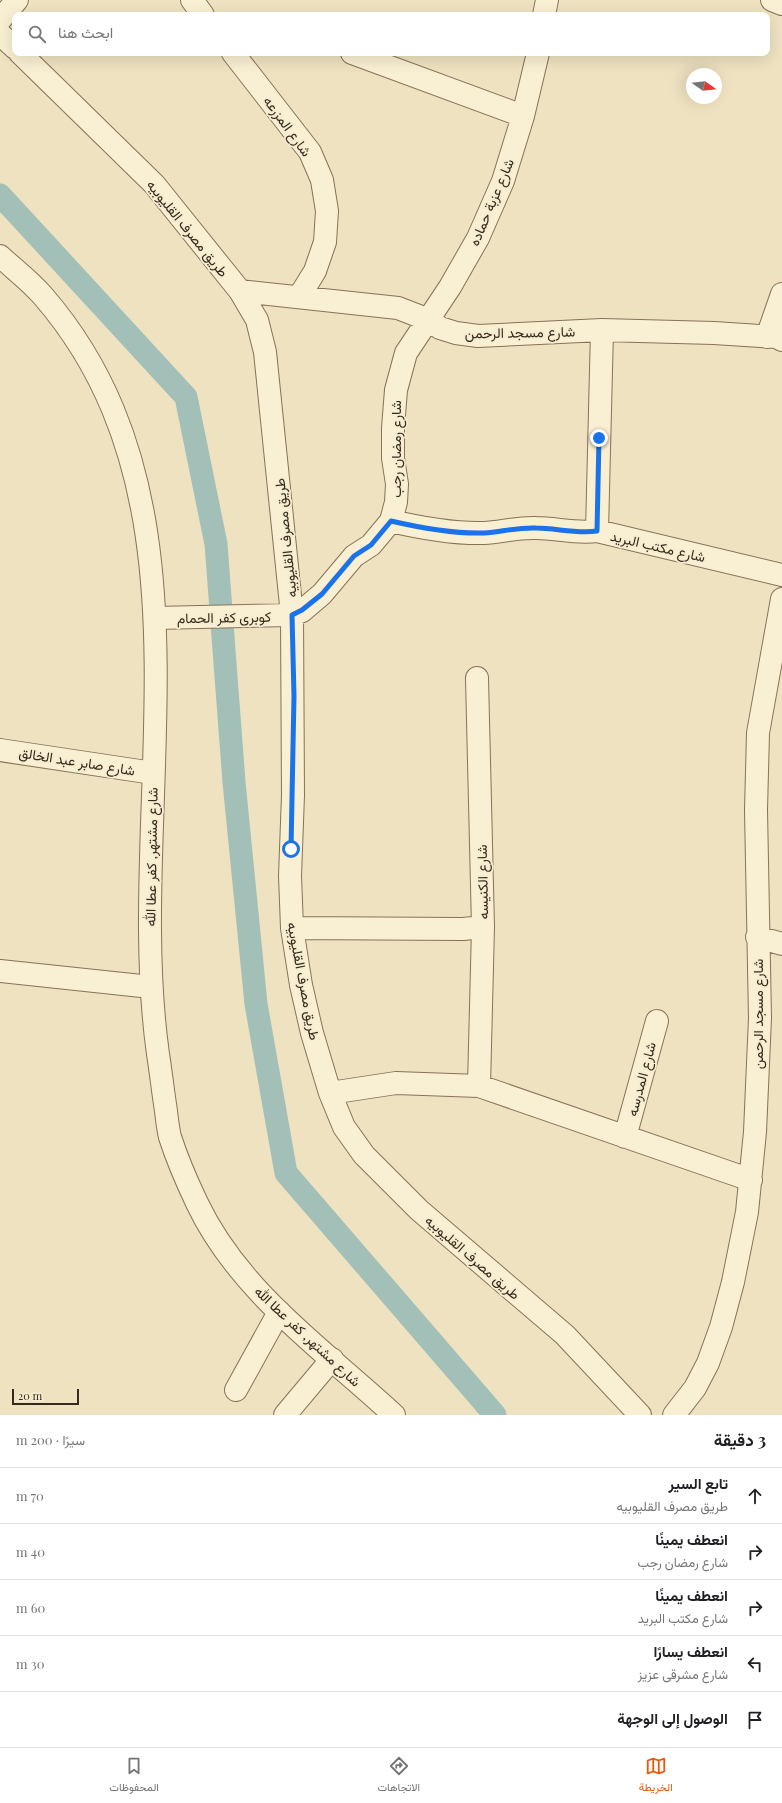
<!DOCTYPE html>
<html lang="ar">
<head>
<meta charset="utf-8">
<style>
	:root { --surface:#fff; --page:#f2f2f2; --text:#202124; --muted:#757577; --line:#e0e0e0; --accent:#ea580c }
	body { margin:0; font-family:"Playfair Display",Vazirmatn,serif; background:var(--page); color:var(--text); direction:rtl }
	.compass { position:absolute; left:686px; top:68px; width:36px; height:36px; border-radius:50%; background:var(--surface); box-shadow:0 4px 16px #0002; rotate:104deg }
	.scale { position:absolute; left:12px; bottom:10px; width:67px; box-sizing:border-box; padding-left:4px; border:2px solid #372a1c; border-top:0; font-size:11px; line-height:14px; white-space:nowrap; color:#372a1c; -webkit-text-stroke:3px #f6ecd0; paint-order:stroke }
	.stop { position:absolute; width:12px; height:12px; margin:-9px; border:3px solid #1a73e8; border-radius:50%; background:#fff }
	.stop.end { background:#1a73e8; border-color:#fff; box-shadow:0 1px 4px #0008 }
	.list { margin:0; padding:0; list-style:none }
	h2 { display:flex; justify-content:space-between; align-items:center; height:52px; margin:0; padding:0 16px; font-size:17px }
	h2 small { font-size:13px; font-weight:400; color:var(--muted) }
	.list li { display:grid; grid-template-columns:26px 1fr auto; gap:12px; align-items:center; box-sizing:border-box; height:56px; padding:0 16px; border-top:1px solid var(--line) }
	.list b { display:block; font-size:15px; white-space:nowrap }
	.list p { margin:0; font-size:13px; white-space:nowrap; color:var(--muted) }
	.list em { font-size:13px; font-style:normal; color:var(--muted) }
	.icon { flex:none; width:22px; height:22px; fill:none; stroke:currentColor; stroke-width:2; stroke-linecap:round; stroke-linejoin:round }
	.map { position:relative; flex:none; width:782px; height:1415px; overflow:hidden; direction:ltr }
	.search { position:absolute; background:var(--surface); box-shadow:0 4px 16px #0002; left:12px; right:12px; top:12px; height:44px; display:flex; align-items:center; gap:10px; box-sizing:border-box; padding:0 14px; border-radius:8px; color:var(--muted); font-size:15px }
	.sheet { height:332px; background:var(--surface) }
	nav { display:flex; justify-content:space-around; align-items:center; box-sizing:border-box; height:56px; border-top:1px solid var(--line); background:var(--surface); font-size:11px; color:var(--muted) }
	nav a { display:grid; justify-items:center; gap:2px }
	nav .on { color:var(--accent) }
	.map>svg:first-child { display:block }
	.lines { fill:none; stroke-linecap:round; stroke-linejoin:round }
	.canal { stroke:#a3c0b8; stroke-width:23 }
	.minor-casing { stroke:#877258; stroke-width:24 }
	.tertiary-casing { stroke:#877258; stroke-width:24 }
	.minor { stroke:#f9efd3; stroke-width:22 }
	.tertiary { stroke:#f9efd3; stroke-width:22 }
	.route { stroke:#1a73e8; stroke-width:5 }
	.labels { text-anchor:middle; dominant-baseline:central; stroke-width:3.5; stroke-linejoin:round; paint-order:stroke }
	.street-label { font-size:14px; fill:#372a1c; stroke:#f6ecd0 }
</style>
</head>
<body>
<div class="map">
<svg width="782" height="1415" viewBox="0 0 782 1415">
	<rect width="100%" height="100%" fill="#eee2c0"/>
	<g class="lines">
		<path class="canal" d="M0,195l186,202 30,147 18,238 22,222 30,169 209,242"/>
		<defs>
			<path id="minor" d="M192,0l11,15
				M772,0l10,4
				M544,15l3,-15
				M0,20l17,-20
				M0,34l15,14
				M20,53l134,131 86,107 17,29 8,32 27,263 1,180 -3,81 2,52 9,57 11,48 18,60 14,34 20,28 55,55 146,125 75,80
				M233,53l77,99 12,28 5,31 -2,31 -10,29 -16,26
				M352,53l171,63
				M240,291l158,17 31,12 11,8 16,5 22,3 124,-6 112,3 62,4 6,3
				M767,337l15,-43
				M391,521c30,7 62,13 93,12 17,-1 35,-6 52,-5 20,0 40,6 61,3l185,44
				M597,531l5,-201
				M155,618l137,-3 10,-4 20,-17 32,-38 17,-11 20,-24 5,-19 1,-18 -4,-26v-30l3,-38 10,-37 44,-66 28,-49 25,-57 20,-65 15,-63
				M477,678l6,249 -4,159
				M0,750l153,23
				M292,928l171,1 20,-2
				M757,937l25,7
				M0,971l151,16
				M330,1093l66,-10 83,3 272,94
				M625,1137l32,-116
				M236,1390l43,-78
				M285,1415l47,-56
				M674,1415l21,-27 13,-25 13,-36 12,-45 14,-70 8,-80 5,-114 -4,-208 2,-77 24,-134"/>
			<path id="tertiary" d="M0,256c14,13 30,25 43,40 182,210 80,509 115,758 3,19 5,38 8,57 1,9 2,18 4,26 7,22 17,45 27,66 42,89 127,147 197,212"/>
		</defs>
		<use href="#minor" class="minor-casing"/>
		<use href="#tertiary" class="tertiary-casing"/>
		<use href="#minor" class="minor"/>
		<use href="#tertiary" class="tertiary"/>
	</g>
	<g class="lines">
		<path class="route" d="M291,849l3,-153 -2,-81 10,-5 20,-16 32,-38 17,-11 20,-24c30,7 62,13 93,12 17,-1 35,-6 52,-5 20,0 40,6 61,3l2,-93"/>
	</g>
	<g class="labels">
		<g class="street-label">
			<text transform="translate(288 126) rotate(54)">شارع المزرعه</text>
			<text transform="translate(491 202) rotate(-67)">شارع عزبة حماده</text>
			<text transform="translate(188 228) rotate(51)">طريق مصرف القليوبيه</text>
			<text transform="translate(520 332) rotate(-1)">شارع مسجد الرحمن</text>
			<text transform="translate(395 449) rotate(-90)">شارع رمضان رجب</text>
			<text transform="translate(285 538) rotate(-96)">طريق مصرف القليوبيه</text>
			<text transform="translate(658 546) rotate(13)">شارع مكتب البريد</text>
			<text transform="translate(224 617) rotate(-1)">كوبرى كفر الحمام</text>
			<text transform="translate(77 761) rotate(9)">شارع صابر عبد الخالق</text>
			<text transform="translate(151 857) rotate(-89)">شارع مشتهر, كفر عطا الله</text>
			<text transform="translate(482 882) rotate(-91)">شارع الكنيسه</text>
			<text transform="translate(304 981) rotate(79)">طريق مصرف القليوبيه</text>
			<text transform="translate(757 1014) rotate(-90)">شارع مسجد الرحمن</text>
			<text transform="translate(641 1079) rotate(-75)">شارع المدرسه</text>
			<text transform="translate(473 1257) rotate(41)">طريق مصرف القليوبيه</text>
			<text transform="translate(308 1336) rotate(43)">شارع مشتهر, كفر عطا الله</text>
		</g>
	</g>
</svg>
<svg class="compass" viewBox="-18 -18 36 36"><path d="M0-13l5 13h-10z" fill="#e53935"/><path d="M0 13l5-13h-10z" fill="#757577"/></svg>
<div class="scale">20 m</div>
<div class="stop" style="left:291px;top:849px"></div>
<div class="stop end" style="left:599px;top:438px"></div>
<div class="search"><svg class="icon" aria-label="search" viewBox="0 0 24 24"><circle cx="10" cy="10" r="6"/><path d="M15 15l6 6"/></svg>ابحث هنا</div>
</div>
<section class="sheet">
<h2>3 دقيقة<small>سيرًا · 200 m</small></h2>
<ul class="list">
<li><svg class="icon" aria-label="ahead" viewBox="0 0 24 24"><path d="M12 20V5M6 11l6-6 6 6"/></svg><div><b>تابع السير</b><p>طريق مصرف القليوبيه</p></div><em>70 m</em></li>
<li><svg class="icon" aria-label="right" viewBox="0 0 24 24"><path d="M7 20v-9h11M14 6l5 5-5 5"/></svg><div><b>انعطف يمينًا</b><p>شارع رمضان رجب</p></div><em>40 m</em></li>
<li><svg class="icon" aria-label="right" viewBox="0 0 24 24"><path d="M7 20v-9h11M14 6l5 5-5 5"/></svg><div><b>انعطف يمينًا</b><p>شارع مكتب البريد</p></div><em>60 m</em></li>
<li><svg class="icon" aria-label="left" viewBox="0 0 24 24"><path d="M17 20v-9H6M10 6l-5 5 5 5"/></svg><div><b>انعطف يسارًا</b><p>شارع مشرقى عزيز</p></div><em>30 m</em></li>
<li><svg class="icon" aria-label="arrive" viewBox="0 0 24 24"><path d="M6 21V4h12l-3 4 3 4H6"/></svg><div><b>الوصول إلى الوجهة</b></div></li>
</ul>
</section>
<nav>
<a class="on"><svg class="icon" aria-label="map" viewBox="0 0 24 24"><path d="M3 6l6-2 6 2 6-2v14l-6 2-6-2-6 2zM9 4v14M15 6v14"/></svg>الخريطة</a>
<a><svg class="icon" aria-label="directions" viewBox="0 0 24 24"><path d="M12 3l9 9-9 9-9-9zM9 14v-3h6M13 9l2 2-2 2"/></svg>الاتجاهات</a>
<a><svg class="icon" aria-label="saved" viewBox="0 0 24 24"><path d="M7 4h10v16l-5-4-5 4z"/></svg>المحفوظات</a>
</nav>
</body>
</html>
